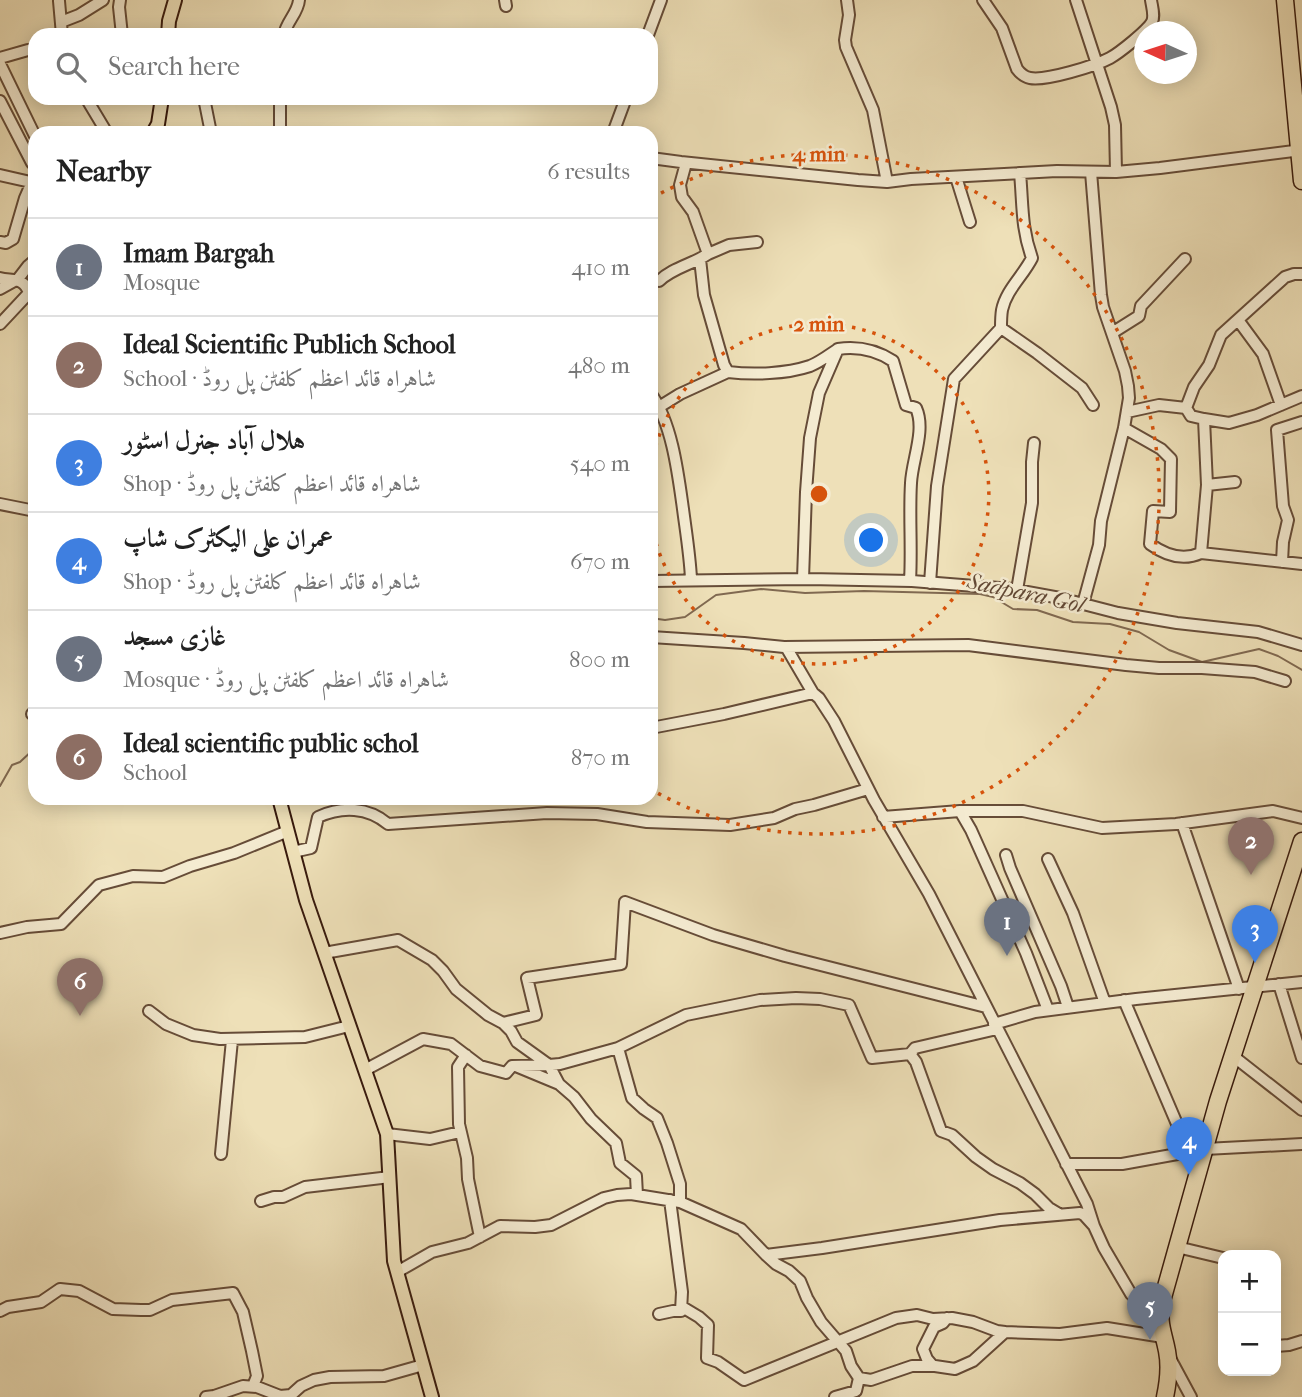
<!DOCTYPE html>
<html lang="en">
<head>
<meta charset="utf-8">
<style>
	:root { --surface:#fff; --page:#f6f6f6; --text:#222; --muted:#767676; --line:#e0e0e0; --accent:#8f2418 }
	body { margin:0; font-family:"IM FELL French Canon",Amiri,serif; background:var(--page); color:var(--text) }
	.controls { position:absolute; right:21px; bottom:21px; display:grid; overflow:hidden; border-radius:14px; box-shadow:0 4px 18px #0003 }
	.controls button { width:63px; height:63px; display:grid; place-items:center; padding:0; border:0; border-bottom:2px solid var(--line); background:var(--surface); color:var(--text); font:35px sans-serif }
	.compass { position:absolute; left:1134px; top:21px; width:63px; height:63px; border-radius:50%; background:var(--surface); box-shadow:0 4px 18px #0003; rotate:273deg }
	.you { position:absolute; left:872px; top:541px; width:24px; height:24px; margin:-18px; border:5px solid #fff; border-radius:50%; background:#1a73e8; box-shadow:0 0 0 10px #1a73e833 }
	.badge { display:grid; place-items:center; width:46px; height:46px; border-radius:50%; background:var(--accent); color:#fff; font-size:23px; font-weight:700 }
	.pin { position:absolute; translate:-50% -58px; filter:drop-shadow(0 2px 4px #0008) }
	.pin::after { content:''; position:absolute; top:37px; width:24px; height:21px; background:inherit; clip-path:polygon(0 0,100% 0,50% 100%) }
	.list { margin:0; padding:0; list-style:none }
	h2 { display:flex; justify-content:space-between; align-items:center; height:91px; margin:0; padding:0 28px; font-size:30px }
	h2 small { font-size:23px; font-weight:400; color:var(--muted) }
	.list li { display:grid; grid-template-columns:46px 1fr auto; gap:21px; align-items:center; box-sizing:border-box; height:98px; padding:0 28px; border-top:2px solid var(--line) }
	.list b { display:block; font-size:26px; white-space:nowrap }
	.list p { margin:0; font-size:23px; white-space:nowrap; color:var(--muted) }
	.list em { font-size:23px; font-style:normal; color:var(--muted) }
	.icon { flex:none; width:38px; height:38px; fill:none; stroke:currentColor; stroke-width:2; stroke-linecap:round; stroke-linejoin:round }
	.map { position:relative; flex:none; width:1302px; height:1397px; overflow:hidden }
	.search { position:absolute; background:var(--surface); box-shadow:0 4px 18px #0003; left:28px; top:28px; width:630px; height:77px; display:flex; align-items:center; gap:18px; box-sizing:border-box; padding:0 24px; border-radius:21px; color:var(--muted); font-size:26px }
	.panel { position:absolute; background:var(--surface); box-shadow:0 4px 18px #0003; left:28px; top:126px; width:630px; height:679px; border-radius:21px }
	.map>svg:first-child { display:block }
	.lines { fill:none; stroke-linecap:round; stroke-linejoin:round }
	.stream { stroke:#806951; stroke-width:2 }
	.minor-casing { stroke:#664c38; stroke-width:14 }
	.major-casing { stroke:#381a0d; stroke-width:16 }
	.highway-casing { stroke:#381a0d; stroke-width:19 }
	.minor { stroke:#f4ebd1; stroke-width:10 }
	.major { stroke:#eee0b8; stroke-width:12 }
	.highway { stroke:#eee0b8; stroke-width:16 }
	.ring { fill:none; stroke:#d6530c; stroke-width:3.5; stroke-dasharray:3.5 7 }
	.labels { text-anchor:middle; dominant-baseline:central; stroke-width:5; stroke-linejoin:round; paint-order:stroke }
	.water-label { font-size:23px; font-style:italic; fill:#624835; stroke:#f4ebd1 }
	.centre { fill:#d6530c; stroke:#f4ebd1; stroke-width:3.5 }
	.ring-label { font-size:21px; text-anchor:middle; font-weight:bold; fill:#d6530c; stroke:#f4ebd1; stroke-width:5; stroke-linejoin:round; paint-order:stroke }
</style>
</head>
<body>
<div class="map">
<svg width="1302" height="1397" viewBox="0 0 1302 1397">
	<rect width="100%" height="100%" fill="#eee0b8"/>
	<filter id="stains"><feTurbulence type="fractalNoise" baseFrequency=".00286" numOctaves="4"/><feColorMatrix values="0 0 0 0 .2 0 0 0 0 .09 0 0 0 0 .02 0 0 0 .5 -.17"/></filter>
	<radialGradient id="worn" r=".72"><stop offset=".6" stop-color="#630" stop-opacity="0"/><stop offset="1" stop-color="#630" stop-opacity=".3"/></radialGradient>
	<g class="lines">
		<path class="stream" d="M651,618l14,2 20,-3 31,-22 45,-6 44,4 59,-2 116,3 13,3 20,12 24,1 36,12 37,2 29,8 30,18 33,12 57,-13 19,7 24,14
			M0,786l12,-21 8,-3 15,-14"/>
		<defs>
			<path id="minor" d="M120,0l-1,7 3,28
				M505,0l1,6
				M847,0l2,15 -4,25 1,7 27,63 14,72
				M983,0l19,28 15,41c3,4 7,8 13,9 16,3 65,-12 80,-20 9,-5 37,-27 42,-36 3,-6 0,-15 -1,-22
				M1076,0l35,107 4,18 1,47
				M59,1l3,34
				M61,22l18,-7 24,-15
				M284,35c2,-13 14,-22 15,-35
				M648,35l13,-35
				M0,58l28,-8
				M0,64l35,72
				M86,98l21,35
				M204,98l7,35
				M0,101l32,62 3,-1
				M280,133v-35
				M613,133l13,-35
				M651,158l30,4 177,18 29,2 24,-3 146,-8 59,1 44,-4 142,-18
				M1020,173c3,32 1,54 12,85 -9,18 -26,32 -30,52 -1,6 -1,12 -1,18l36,25 45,35 11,17
				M0,175l35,8
				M956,177l14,45
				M0,242l6,1 7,-4 12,-41 7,-16
				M708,254l21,-9 28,-3
				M0,278c13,3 24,-1 29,15l-29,31
				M659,281c13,-13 34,-17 49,-27l-15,-42 -11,-15 -2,-12 6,-22
				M0,289l18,-10 10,-13 7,-6
				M1238,320l25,34 18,51
				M1112,333l27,-17 2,-10 44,-47
				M728,372c25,3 58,2 82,-6 10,-4 19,-11 28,-17
				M651,394c21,29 27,79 32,115 3,23 7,47 8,70
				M659,407l21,-13 48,-22 -4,-7 -20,-70 -4,-36
				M1186,408l8,-21 15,-22 12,-30 64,-58 9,-3h8
				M1127,412l32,-7 27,3 5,8 13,3
				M1124,428l37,21 10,10 -1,53 -17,-1 -3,33c15,11 33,17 51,9
				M1235,482l-28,3 -6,68 101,11
				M1207,485l-3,-66 25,4 28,-8 45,-19
				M0,504l35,7
				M1282,562l1,-20 5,-22 -5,-14 -6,-76 25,-8
				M803,579l3,-87 4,-54 9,-45 19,-44c20,-3 38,1 55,12l13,44 10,3c10,22 -4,52 -5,75 -2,33 1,65 -1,98
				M651,581l157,-2 104,2 100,8 48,9 58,15 59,10 81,9 44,13
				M930,583l7,-97 17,-107 47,-51
				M1017,590l15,-87v-41l2,-19
				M1083,604l16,-59 2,-24 23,-93 5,-30 -1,-12 -3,-15 -22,-64 -2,-12 -10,-123
				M651,637l93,6 40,4 184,-2 158,20 33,3h43l53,4 30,9
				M786,647l27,46
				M32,714l3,-3
				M651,728l73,-14 89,-21 6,5 15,23 40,79 55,94 158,310 7,22
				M960,811l11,19 55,123 22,57
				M883,817l77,-6h63l79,17 74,-4 97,-13 29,7
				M1182,823l57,166
				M293,852l18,-4 7,-31c24,-11 50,-10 70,7l159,-11 50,1 50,8 83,3 44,-7 21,-9 19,-4 54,-16
				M1006,855l4,13 51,118 7,21
				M1048,859l25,54 32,90
				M0,933l27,-6 34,-3 38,-39 34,-9 30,1 27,-11 44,-13 54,-22
				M324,953l74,-13 34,20 11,11 13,18 32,26 15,8 8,8 6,11 32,23 11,-1 58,-16 68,-33 74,-15 36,-2 24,1 29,6 23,53 38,-4 6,8 25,69 11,4 24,22 17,12 27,14 15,11 14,14 10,6
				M1279,984l23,74
				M1124,1000l65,152
				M149,1011l17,13 27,11 27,4 85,-2 44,-11
				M503,1023l33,-8 -9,-37 94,-14 4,-62 88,33 72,21 201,51
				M994,1024l41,-12 101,-13 166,-17
				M618,1048l14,50 12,11 13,9 10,25 13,41v18
				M910,1054l5,-6 82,-19
				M466,1055l-8,12 1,57 8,34 1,21 12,58
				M1233,1056l69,54
				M518,1067l41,17 15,13 17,22 25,24 4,20 16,13 1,19
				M365,1070l58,-31 28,5 29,22 26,7 6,-7 37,-1 10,19
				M387,1134l43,5 30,-7
				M221,1154l11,-114
				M1066,1164h56l83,-15 97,-5
				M261,1201l13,-4h9l22,-10 85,-10
				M1177,1247l46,11
				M766,1255l56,-7 178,-28 80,-7 4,2 10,11 10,22 27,46 29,30
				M397,1272l35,-20 36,-9 32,-17 35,1 16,-2 53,-27 13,-3 14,-1 49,8 61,27 25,26 10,9 13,7 11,10 7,17 14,24 25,29 5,15 8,12 12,2 41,-14h23l20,3 18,-8 32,-29 55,2 47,-6 56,9
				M684,1308l15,9 9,8 -1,33 11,4 26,18 152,-62 21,-3 16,4 19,-1 21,4 24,9 8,1
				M0,1311l8,-4 33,-5 19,-13 19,2 34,18 28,1h9l22,-10 61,-7 10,19 9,39 5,25 -4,10
				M659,1314l14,-3h8l1,-19 -12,-92
				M1276,1346l13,-1 13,-4
				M1170,1358l21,39
				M933,1366l-6,-7 -4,-10 11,-22 9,-4 4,-5
				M206,1397l8,-1 29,-10 14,1 23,9 11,-1 10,-9 13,-6 16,-3 54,-1 39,-11
				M835,1397l21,-6 3,-13"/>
			<path id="major" d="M168,35l1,-14 6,-21
				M153,133l5,-9 4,-26
				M279,798l27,102 81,234 7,127 38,136"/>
			<path id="highway" d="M1285,0l17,181
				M1165,1397c3,-14 5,-31 2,-46 -4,-21 -9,-26 -5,-50l56,-200 84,-260"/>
		</defs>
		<use href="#minor" class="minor-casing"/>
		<use href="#major" class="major-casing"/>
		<use href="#highway" class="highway-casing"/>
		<use href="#minor" class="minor"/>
		<use href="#major" class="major"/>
		<use href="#highway" class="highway"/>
	</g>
	<g class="ring">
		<path d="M651 467A170 170 0 1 1 651 521"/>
		<path d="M652 198A340 340 0 1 1 652 790"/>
	</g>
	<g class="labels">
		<g class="water-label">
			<text transform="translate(1026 593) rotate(12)">Sadpara Gol</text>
		</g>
	</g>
	<circle cx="819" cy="494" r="10" class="centre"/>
	<g class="ring-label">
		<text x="819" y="161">4 min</text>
		<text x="819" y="331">2 min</text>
	</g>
	<rect width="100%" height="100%" filter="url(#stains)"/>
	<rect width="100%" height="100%" fill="url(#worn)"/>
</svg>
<div class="controls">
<button>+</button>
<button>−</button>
</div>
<svg class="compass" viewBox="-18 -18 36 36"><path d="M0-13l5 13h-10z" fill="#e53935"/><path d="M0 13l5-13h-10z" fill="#767676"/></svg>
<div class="you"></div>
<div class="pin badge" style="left:1007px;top:956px;background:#6b7280">1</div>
<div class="pin badge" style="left:1251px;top:875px;background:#8d6e63">2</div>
<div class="pin badge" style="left:1255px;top:963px;background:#3f7fe0">3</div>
<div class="pin badge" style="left:1189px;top:1175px;background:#3f7fe0">4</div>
<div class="pin badge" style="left:1150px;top:1340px;background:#6b7280">5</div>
<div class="pin badge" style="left:80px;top:1016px;background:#8d6e63">6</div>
<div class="search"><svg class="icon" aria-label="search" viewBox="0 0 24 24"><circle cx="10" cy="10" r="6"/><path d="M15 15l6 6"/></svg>Search here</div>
<section class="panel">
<h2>Nearby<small>6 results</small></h2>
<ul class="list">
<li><span class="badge" style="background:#6b7280">1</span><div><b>Imam Bargah</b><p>Mosque</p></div><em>410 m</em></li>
<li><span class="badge" style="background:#8d6e63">2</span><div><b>Ideal Scientific Publich School</b><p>School · شاہراہ قائد اعظم کلفٹن پل روڈ</p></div><em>480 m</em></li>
<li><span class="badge" style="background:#3f7fe0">3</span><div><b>ہلال آباد جنرل اسٹور</b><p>Shop · شاہراہ قائد اعظم کلفٹن پل روڈ</p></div><em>540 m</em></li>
<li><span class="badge" style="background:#3f7fe0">4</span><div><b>عمران علی الیکٹرک شاپ</b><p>Shop · شاہراہ قائد اعظم کلفٹن پل روڈ</p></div><em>670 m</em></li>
<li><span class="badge" style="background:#6b7280">5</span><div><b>غازی مسجد</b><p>Mosque · شاہراہ قائد اعظم کلفٹن پل روڈ</p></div><em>800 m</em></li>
<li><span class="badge" style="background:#8d6e63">6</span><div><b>Ideal scientific public schol</b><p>School</p></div><em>870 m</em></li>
</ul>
</section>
</div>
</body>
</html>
